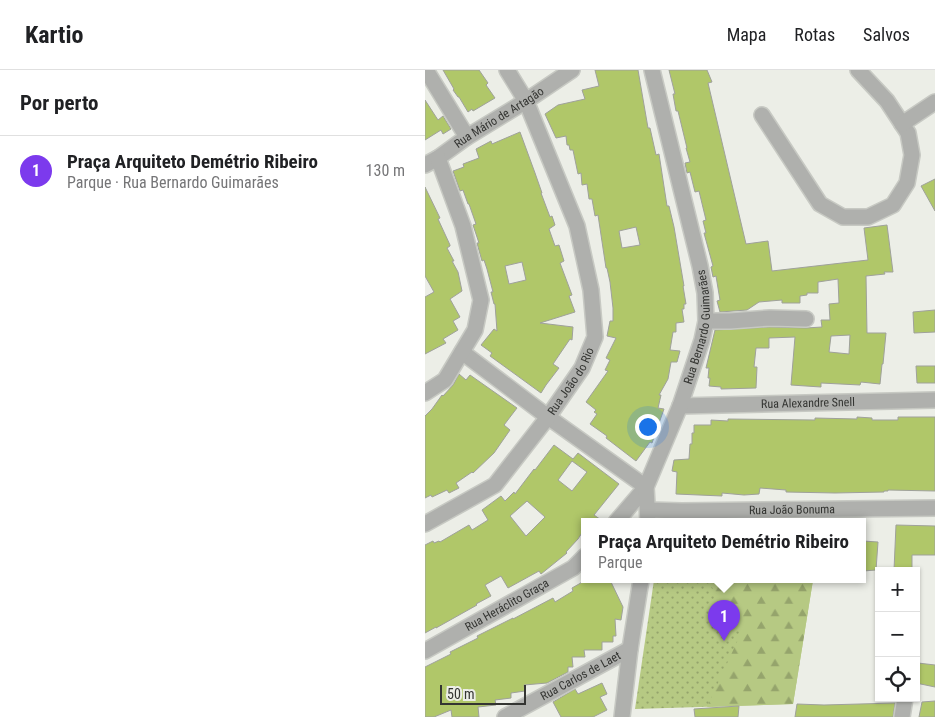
<!DOCTYPE html>
<html lang="pt">
<head>
<meta charset="utf-8">
<style>
	:root { --surface:#fff; --page:#f2f2f2; --text:#202124; --muted:#757577; --line:#e0e0e0; --accent:#7c3aed }
	body { margin:0; font-family:"Roboto Condensed",sans-serif; background:var(--page); color:var(--text) }
	.controls { position:absolute; right:15px; bottom:15px; display:grid; overflow:hidden; border-radius:0px; box-shadow:0 1px 4px #0004 }
	.controls button { width:45px; height:45px; display:grid; place-items:center; padding:0; border:0; border-bottom:1px solid var(--line); background:var(--surface); color:var(--text); font:25px sans-serif }
	.scale { position:absolute; left:15px; bottom:12px; width:86px; box-sizing:border-box; padding-left:5px; border:2px solid #343532; border-top:0; font-size:14px; line-height:18px; white-space:nowrap; color:#343532; -webkit-text-stroke:4px #eceee7; paint-order:stroke }
	.you { position:absolute; left:222px; top:356px; width:18px; height:18px; margin:-12px; border:4px solid #fff; border-radius:50%; background:#1a73e8; box-shadow:0 0 0 8px #1a73e833 }
	.badge { display:grid; place-items:center; width:32px; height:32px; border-radius:50%; background:var(--accent); color:#fff; font-size:16px; font-weight:700 }
	.pin { position:absolute; translate:-50% -41px; filter:drop-shadow(0 1px 2px #0008) }
	.pin::after { content:''; position:absolute; top:26px; width:18px; height:15px; background:inherit; clip-path:polygon(0 0,100% 0,50% 100%) }
	.popup { position:absolute; left:156px; top:448px; width:285px; height:65px; box-sizing:border-box; display:grid; place-content:center; border-radius:0px; background:var(--surface); filter:drop-shadow(0 1px 4px #0005); font-size:16px; white-space:nowrap; color:var(--muted) }
	.popup b { font-size:19px; color:var(--text) }
	.popup::after { content:''; position:absolute; left:50%; top:100%; margin-left:-10px; border:10px solid transparent; border-top-color:var(--surface) }
	.list { margin:0; padding:0; list-style:none }
	h2 { display:flex; justify-content:space-between; align-items:center; height:65px; margin:0; padding:0 20px; font-size:21px }
	h2 small { font-size:16px; font-weight:400; color:var(--muted) }
	.list li { display:grid; grid-template-columns:32px 1fr auto; gap:15px; align-items:center; box-sizing:border-box; height:70px; padding:0 20px; border-top:1px solid var(--line) }
	.list b { display:block; font-size:19px; white-space:nowrap }
	.list p { margin:0; font-size:16px; white-space:nowrap; color:var(--muted) }
	.list em { font-size:16px; font-style:normal; color:var(--muted) }
	.icon { flex:none; width:28px; height:28px; fill:none; stroke:currentColor; stroke-width:2; stroke-linecap:round; stroke-linejoin:round }
	.map { position:relative; flex:none; width:510px; height:647px; overflow:hidden }
	header { display:flex; align-items:center; gap:30px; box-sizing:border-box; height:70px; padding:0 25px; background:var(--surface); border-bottom:1px solid var(--line) }
	header strong { font-size:24px }
	nav { display:flex; gap:28px; margin-inline-start:auto; font-size:18px }
	main { display:flex }
	aside { flex:1; background:var(--surface) }
	.map>svg:first-child { display:block }
	.grass { fill:url(#grass-dots) }
	.forest { fill:url(#forest-firs) }
	.building { fill:#b0c769; stroke:#9fa19b; fill-rule:evenodd }
	.lines { fill:none; stroke-linecap:round; stroke-linejoin:round }
	.minor-casing { stroke:#c7c9c3; stroke-width:18 }
	.minor { stroke:#afb0ad; stroke-width:15 }
	.labels { text-anchor:middle; dominant-baseline:central; stroke-width:4.5; stroke-linejoin:round; paint-order:stroke }
	.street-label { font-size:12px; fill:#343532; stroke:#eceee7 }
</style>
</head>
<body>
<header>
<strong>Kartio</strong>
<nav><a>Mapa</a><a>Rotas</a><a>Salvos</a></nav>
</header>
<main>
<aside>
<h2>Por perto<small></small></h2>
<ul class="list">
<li><span class="badge">1</span><div><b>Praça Arquiteto Demétrio Ribeiro</b><p>Parque · Rua Bernardo Guimarães</p></div><em>130 m</em></li>
</ul>
</aside>
<div class="map">
<svg width="510" height="647" viewBox="0 0 510 647">
	<defs>
		<pattern id="grass-dots" width="8" height="8" patternUnits="userSpaceOnUse" patternTransform="scale(1.25)"><rect width="8" height="8" fill="#b6c983"/><path d="M2 2h.1M6 6h.1" fill="none" stroke="#95a46c" stroke-width="1.8" stroke-linecap="round"/></pattern>
		<pattern id="forest-firs" width="22" height="20" patternUnits="userSpaceOnUse" patternTransform="scale(1.25)"><rect width="22" height="20" fill="#b6c983"/><path d="M5 1l3.5 6h-7zM16 11l3.5 6h-7z" fill="#95a46c"/></pattern>
	</defs>
	<rect width="100%" height="100%" fill="#eceee7"/>
	<path class="grass" d="M229,510h159l-20,124 -158,5z"/>
	<path class="forest" d="M282,510h106l-20,124 -86,3 35,-76z"/>
	<path class="building" d="M18,0h36l9,13 -2,2 9,13 -22,13 -1,-2 -4,3 -9,-15h-1l-5,-7 1,-1z
		M170,0h43l10,58h2l6,27 3,-1 8,52h2l5,21 10,59h-1l3,18h-2v5h-2l2,13 -8,1v9h-3l-3,18 10,1 -3,11h-6l-3,17 -9,16h2l-3,13 6,1 -12,34 -2,-1 -14,19 -30,-23 1,-2 -17,-12 7,-10 -3,-2 2,-2 -10,-8 22,-31 -3,-1 5,-10 -4,-2 10,-20 -9,-2 3,-15h3v-13l-3,-26 -3,-14h-1l-8,-53 -3,1 -3,-17h-3l-2,-15 -5,1 -1,-12 -3,1 -5,-24h-3l-1,-5h-2l-1,-9 -10,2 -11,-24 13,-9 27,-6 -3,-9 17,-4zM211,157l4,18 -18,3 -3,-17z
		M244,0h38l5,12 -4,1 38,161 22,-3 4,30 96,-11 -4,-32 23,-3 6,47h-9l1,2 -19,2 1,57h19l-3,31h-1l-2,20 -19,-2 -1,3 -39,-2v4l-30,-2 4,-48 -26,1v10h-13l-2,19h3l-1,21 -35,1v-2l-12,-1 1,-8h-2l1,-10h-3l9,-38 55,-3 36,1 16,-1 -1,-7h9l-1,-16 10,-1 -1,-24 -20,3v11h-11v2l-7,1v7h-18v-3l-23,2 -12,8 -27,2 -3,-11 3,-1 -4,-24 -3,1 -2,-10 2,-1 -9,-33h2l-3,-12 3,-1 -7,-29 -4,1 -5,-20 -3,1 -2,-10 5,-1 -4,-14h1l-9,-37h-2l-3,-17h2zM425,265l-1,19 -20,-2 2,-16z
		M0,30l13,20 5,-4 8,13 -8,5 -2,-4 -16,10z
		M95,62l15,41 7,20h-1l9,24 2,-1 3,9 -6,4 6,17 4,-1 5,16 -4,2 12,32 -3,1 6,16 -35,11 33,4 -1,13 -2,-1 -17,25 6,4 -13,17 -5,8 -51,-37 2,-3 -11,-8 13,-16 3,2 -2,-27h-1l-3,-12h2l-6,-23 -3,-9 -2,1 -5,-18h2l-6,-18 3,-1 -7,-20h-1l-5,-14 -3,1 -7,-20 11,-4 -1,-3 16,-6 -3,-9 15,-8 1,3zM97,192l4,18 -17,4 -4,-18z
		M510,109v32l-14,-25z
		M0,117l15,31 -2,1 12,26v1l-3,2 7,13h-2l6,11 4,19 -12,8 10,18 -7,4 5,9 -15,9 3,4 -21,11v-57l9,-5 -9,-16z
		M510,240v22l-21,1 -1,-21z
		M491,296h19v17h-18z
		M34,304l7,6 4,-5 47,33 -13,17 6,5 -16,23 -21,20 -1,-1 -16,11 3,5 -10,5 -2,-3 -15,7 -1,-2 -6,3v-82l7,-7 10,-14 1,1 10,-11z
		M432,347l15,1v2h26v-3h37v74l-47,-1v1h-4v1l-49,1 -49,-1v-2l-26,-2 -1,6 -15,1 -22,-2v3l-46,-2 1,-22 -5,-1 2,-11 15,-1 1,-15h2v-11h2v-8h17v-5l17,1v-2l87,1v-2l42,1z
		M129,375l19,14 5,-6 41,31 -25,31 10,7h-19v6l-7,11 -12,13 1,1 -26,21 -2,-3 -31,17 -7,-12 -16,9 6,11 -15,8 1,1 -41,23v-1l-11,6v-88l8,-4 1,2 5,-2 1,1 29,-17 3,5 16,-10 -6,-10 19,-14 4,5 9,-9 1,2 19,-25 1,1zM147,391l15,11 -15,19 -14,-11zM102,431l18,16 -19,19 -16,-20z
		M471,455l39,1v29h-23v15h-18z
		M438,471l15,1 -2,28 -13,1z
		M161,510h24l13,27 -2,13 -6,-1 1,17h-3v6h-11v8h-18l1,7h-13l1,10h-5v5l-21,11 -23,2 1,6 -14,2v5l-16,2 1,5 -18,2 1,10h-27l-1,-7 -17,7h-9v-50l26,-13 -1,-2 28,-14 -1,-2 36,-18v1l40,-21 2,4 18,-11 -1,-3z
		M493,593l17,2v22l-19,-4z
		M177,613l5,11 -7,3 7,13 -14,7h-32l-8,-15 22,-13 3,5z
		M510,631v16h-16l3,-15z
		M470,633l-2,14h-98l2,-13 27,1z
		M314,636l-1,11h-43l-1,-8z"/>
	<g class="lines">
		<defs>
			<g id="minor">
				<path d="M1,0l41,67"/>
				<path d="M337,45l58,89 23,13h25l25,-12 14,-22 5,-28 -4,-22 -21,-32 -29,-31"/>
				<path d="M477,54l33,-22"/>
				<path id="s1" d="M0,95l13,-7 29,-21 59,-36 46,-31"/>
				<path d="M281,251h24l40,-3 36,1"/>
				<path d="M37,282l86,65 98,70"/>
				<path d="M0,323l20,-13 30,-50 6,-30 -18,-74 -25,-68"/>
				<path id="s2" d="M255,336l255,-6"/>
				<path id="s3" d="M223,440l34,1 253,-3"/>
				<path d="M191,452l30,-35"/>
				<path id="s4" d="M223,452l-2,-35 34,-81 22,-66 4,-19 -1,-28 -5,-27 -48,-196"/>
				<path id="s5" d="M0,454l70,-39 53,-68 34,-49 13,-31 -4,-47 -14,-64 -51,-125 -19,-31"/>
				<path id="s6" d="M0,581l148,-83 12,-12"/>
				<path id="s7" d="M80,647l125,-68"/>
				<path d="M197,647l8,-68 11,-69"/>
				<path d="M477,647l3,-19"/>
			</g>
		</defs>
		<use href="#minor" class="minor-casing"/>
		<use href="#minor" class="minor"/>
	</g>
	<g class="labels">
		<g class="street-label">
			<text stroke="none"><textPath href="#s1" startOffset="88">Rua Mário de Artagão</textPath></text>
			<text stroke="none"><textPath href="#s4" startOffset="205">Rua Bernardo Guimarães</textPath></text>
			<text stroke="none"><textPath href="#s5" startOffset="209">Rua João do Rio</textPath></text>
			<text stroke="none"><textPath href="#s2" startOffset="128">Rua Alexandre Snell</textPath></text>
			<text stroke="none"><textPath href="#s3" startOffset="144">Rua João Bonuma</textPath></text>
			<text stroke="none"><textPath href="#s6" startOffset="94">Rua Heráclito Graça</textPath></text>
			<text stroke="none"><textPath href="#s7" startOffset="86">Rua Carlos de Laet</textPath></text>
		</g>
	</g>
</svg>
<div class="controls">
<button>+</button>
<button>−</button>
<button><svg class="icon" aria-label="locate" viewBox="0 0 24 24"><circle cx="12" cy="12" r="6"/><path d="M12 2v4M12 18v4M2 12h4M18 12h4"/></svg></button>
</div>
<div class="scale">50 m</div>
<div class="you"></div>
<div class="pin badge" style="left:299px;top:571px">1</div>
<div class="popup"><b>Praça Arquiteto Demétrio Ribeiro</b>Parque</div>
</div>
</main>
</body>
</html>
